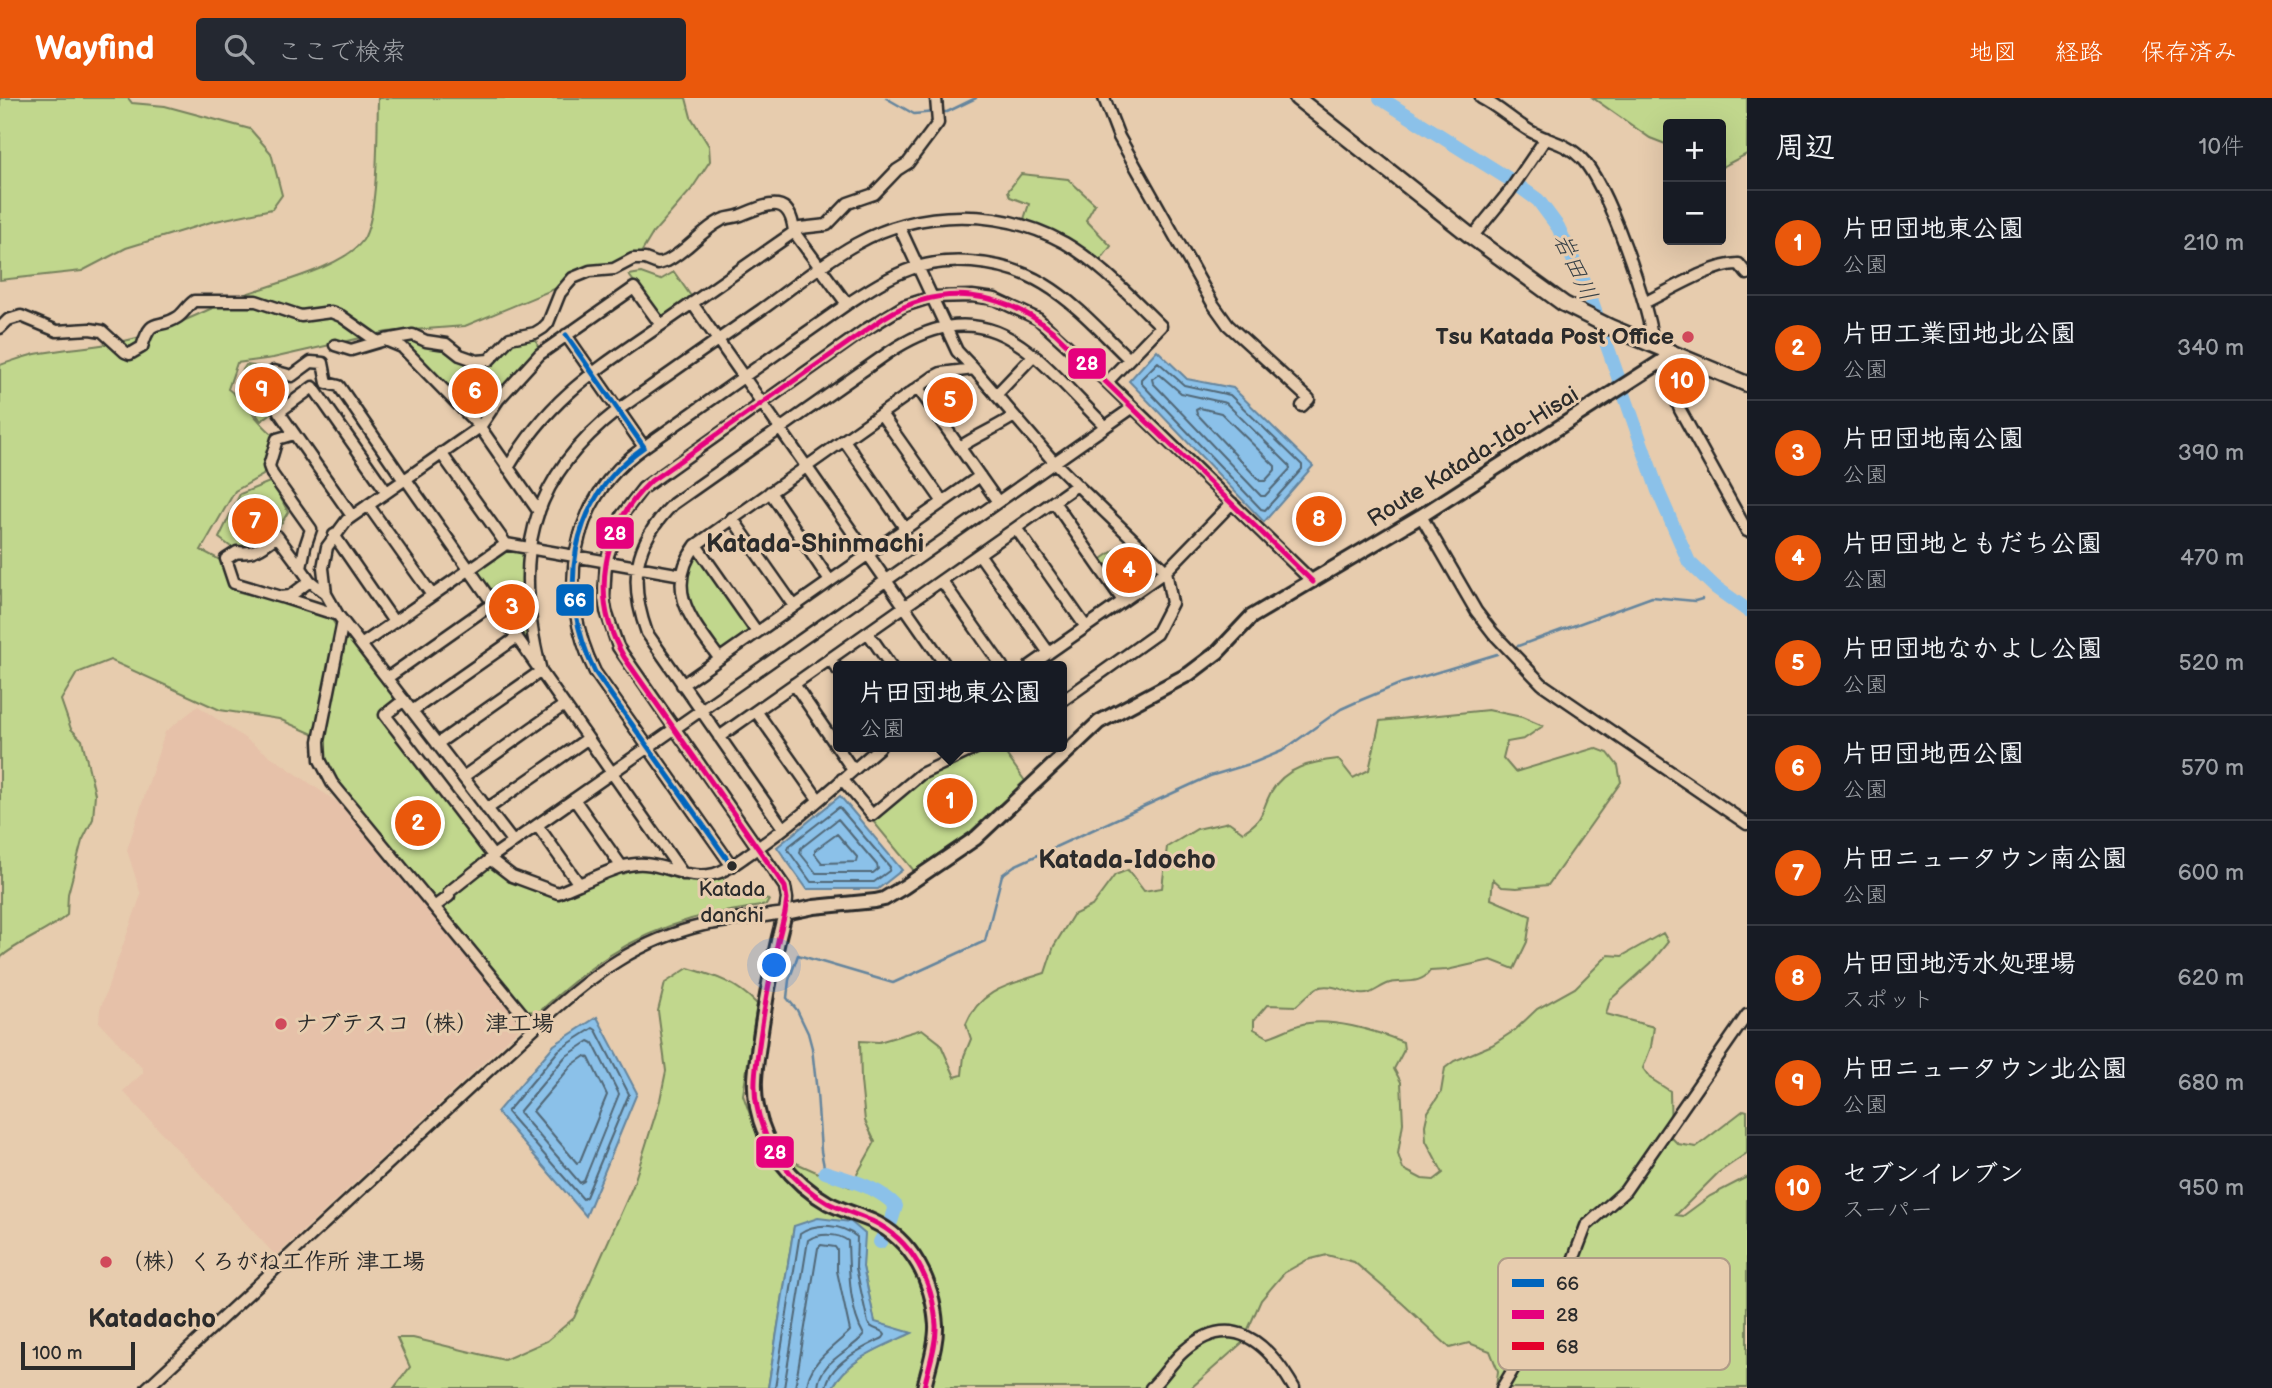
<!DOCTYPE html>
<html lang="ja">
<head>
<meta charset="utf-8">
<style>
	:root { --surface:#171b24; --page:#242831; --text:#f1f3f6; --muted:#9ea1a6; --line:#363941; --accent:#ea580c }
	body { margin:0; font-family:"Balsamiq Sans","Klee One",sans-serif; background:var(--page); color:var(--text) }
	.controls { position:absolute; right:21px; top:21px; display:grid; overflow:hidden; border-radius:7px; box-shadow:0 7px 28px #0002 }
	.controls button { width:63px; height:63px; display:grid; place-items:center; padding:0; border:0; border-bottom:2px solid var(--line); background:var(--surface); color:var(--text); font:35px sans-serif }
	.scale { position:absolute; left:21px; bottom:18px; width:114px; box-sizing:border-box; padding-left:7px; border:4px solid #2b2b2b; border-top:0; font-size:19px; line-height:24px; white-space:nowrap; color:#2b2b2b; -webkit-text-stroke:5px #e7ccae; paint-order:stroke }
	.you { position:absolute; left:775px; top:868px; width:24px; height:24px; margin:-18px; border:5px solid #fff; border-radius:50%; background:#1a73e8; box-shadow:0 0 0 10px #1a73e833 }
	.badge { display:grid; place-items:center; width:46px; height:46px; border-radius:50%; background:var(--accent); color:#fff; font-size:23px; font-weight:700 }
	.pin { position:absolute; translate:-50% -50%; border:4px solid #fff; box-shadow:0 2px 7px #0006 }
	.popup { position:absolute; left:833px; top:563px; width:234px; height:91px; box-sizing:border-box; display:grid; place-content:center; border-radius:7px; background:var(--surface); filter:drop-shadow(0 2px 5px #0005); font-size:23px; white-space:nowrap; color:var(--muted) }
	.popup b { font-size:26px; color:var(--text) }
	.popup::after { content:''; position:absolute; left:50%; top:100%; margin-left:-14px; border:14px solid transparent; border-top-color:var(--surface) }
	.list { margin:0; padding:0; list-style:none }
	h2 { display:flex; justify-content:space-between; align-items:center; height:91px; margin:0; padding:0 28px; font-size:30px }
	h2 small { font-size:23px; font-weight:400; color:var(--muted) }
	.list li { display:grid; grid-template-columns:46px 1fr auto; gap:21px; align-items:center; box-sizing:border-box; height:105px; padding:0 28px; border-top:2px solid var(--line) }
	.list b { display:block; font-size:26px; white-space:nowrap }
	.list p { margin:0; font-size:23px; white-space:nowrap; color:var(--muted) }
	.list em { font-size:23px; font-style:normal; color:var(--muted) }
	.icon { flex:none; width:38px; height:38px; fill:none; stroke:currentColor; stroke-width:2; stroke-linecap:round; stroke-linejoin:round }
	.map { position:relative; flex:none; width:1747px; height:1290px; overflow:hidden }
	header { display:flex; align-items:center; gap:42px; box-sizing:border-box; height:98px; padding:0 35px; background:var(--accent); color:#fff }
	header strong { font-size:33px }
	nav { display:flex; gap:38px; margin-inline-start:auto; font-size:24px }
	.search { width:490px; height:63px; background:var(--page); display:flex; align-items:center; gap:18px; box-sizing:border-box; padding:0 24px; border-radius:7px; color:var(--muted); font-size:26px }
	main { display:flex }
	aside { flex:1; background:var(--surface) }
	.map>svg:first-child { display:block }
	.built { fill:#e6c1a9 }
	.green { fill:#c1d78d; stroke:#76815c; stroke-width:2 }
	.water { fill:#8bc1e9; stroke:#65859d; stroke-width:2 }
	.lines { fill:none; stroke-linecap:round; stroke-linejoin:round }
	.shore { stroke:#516777; stroke-width:2 }
	.stream { stroke:#65859d; stroke-width:2.5 }
	.river { stroke:#8bc1e9; stroke-width:14 }
	.minor-casing { stroke:#2b2b2b; stroke-width:15 }
	.major-casing { stroke:#2b2b2b; stroke-width:18 }
	.highway-casing { stroke:#2b2b2b; stroke-width:19 }
	.minor { stroke:#e7ccae; stroke-width:10 }
	.major { stroke:#e7ccae; stroke-width:12 }
	.highway { stroke:#e7ccae; stroke-width:14 }
	.bus-1-casing { stroke:#e7ccae; stroke-width:10 }
	.bus-2-casing { stroke:#e7ccae; stroke-width:10 }
	.bus-1 { stroke:#0065bd; stroke-width:5 }
	.bus-2 { stroke:#e5007d; stroke-width:5 }
	.poi-dot { fill:#d1495b; stroke:#e7ccae; stroke-width:2.5 }
	.bus-dot { fill:#2b2b2b; stroke:#e7ccae; stroke-width:2.5 }
	.labels { text-anchor:middle; dominant-baseline:central; stroke-width:6; stroke-linejoin:round; paint-order:stroke }
	.bus-label { font-size:21px; fill:#2b2b2b; stroke:#e7ccae }
	.poi-label { font-size:23px; font-weight:bold; fill:#2b2b2b; stroke:#e7ccae; text-anchor:start }
	.street-label { font-size:23px; fill:#2b2b2b; stroke:#e7ccae }
	.water-label { font-size:24px; font-style:italic; fill:#394248; stroke:#e7ccae }
	.quarter-label { font-size:26px; font-weight:bold; fill:#2b2b2b; stroke:#e7ccae }
	.key { fill:#e7ccae; stroke:#af9c87; stroke-width:2 }
	.key-label { font-size:19px; fill:#2b2b2b }
	.line-badge { stroke:#e7ccae; stroke-width:2.5 }
	.badge-label { font-size:19px; text-anchor:middle; font-weight:bold; fill:#fff }
</style>
</head>
<body>
<header>
<strong>Wayfind</strong>
<div class="search"><svg class="icon" aria-label="search" viewBox="0 0 24 24"><circle cx="10" cy="10" r="6"/><path d="M15 15l6 6"/></svg>ここで検索</div>
<nav><a>地図</a><a>経路</a><a>保存済み</a></nav>
</header>
<main>
<div class="map">
<svg width="1747" height="1290" viewBox="0 0 1747 1290">
	<rect width="100%" height="100%" fill="#e7ccae"/>
	<filter id="ink" filterUnits="userSpaceOnUse"><feTurbulence type="fractalNoise" baseFrequency=".0143" numOctaves="2"/><feDisplacementMap in="SourceGraphic" scale="14" xChannelSelector="R" yChannelSelector="G"/><feConvolveMatrix kernelMatrix="1 2 1 2 8 2 1 2 1" color-interpolation-filters="sRGB"/></filter>
	<g filter="url(#ink)">
		<path class="built" d="M198,608l152,105 170,207 -2,12 -242,226 -153,-165 20,-18v-4l-44,-47 1,-13 41,-114 -14,-45 38,-118z"/>
		<path class="green" d="M0,0h128l4,5 33,3 85,23 21,24 11,42 -10,14 -61,13 -85,26 -44,23 -82,9z
			M378,0h308l5,19 18,29 1,15 -19,29 -38,43 -12,20 -176,73 -78,6 -114,26 -36,5 -9,26c19,13 29,34 48,48l-13,38 -28,16 -34,59 25,13 1,19 9,9 93,24 14,22 2,-8 52,67 -1,6 -14,11 105,139 6,13 65,31 73,-27h21l43,11 27,-4 11,18 36,6 -3,5c-25,5 -51,7 -75,14 -65,19 -103,48 -152,93l-13,-1 -193,-233 -9,-24v-15l-45,-20 -59,-9 -110,-50 -33,13 -16,27 10,29 11,11 13,54 -2,25 -11,22 -14,53 -1,21c-20,18 -47,25 -67,43v-593c13,-4 27,-10 41,-12 33,-6 66,-6 99,-16 36,-10 69,-29 103,-42 30,-11 102,-28 120,-55 16,-25 14,-110 15,-142z
			M1593,0h154v56l-25,13 -1,-43h-53v21l-18,-7z
			M1021,76l47,5 27,25 -9,16 25,26 -12,16 -76,-40 6,-18 -19,-7 -2,-6z
			M674,174l19,27 -31,21 -33,-45 12,-2 19,7z
			M535,237l4,16 -25,23 -32,43 -6,2 -83,-79c33,-5 57,9 85,24l35,-25z
			M246,267l27,3 -1,5 18,26 -29,22 -26,-39z
			M951,278l23,33 -24,17 -25,-35 1,-4 16,-10z
			M272,383l16,31c-14,26 -24,34 -53,38l-16,-12 21,-44z
			M1126,444l27,26 1,5 -28,21 -5,-1 -22,-32z
			M506,450l16,3 3,5 -2,37 7,48 -4,3 -50,-69 1,-6z
			M699,457l51,73 -1,5 -25,18h-6c-23,-34 -40,-52 -25,-94z
			M1488,612l34,7 21,9 -19,13 -17,3 -4,16 12,14 80,-24 13,5 10,13 3,16 -73,103 -31,3 -15,-1 -9,-8 -2,20 40,17 -4,26 -13,27 -23,-9 -44,10 -17,1c-9,14 -26,9 -40,12 -11,3 -18,13 -30,11 -13,-1 -30,-12 -43,-6 -7,4 -15,13 -21,18l-29,-1 -13,15v9l14,8c11,-3 21,-9 31,-12 29,-9 77,6 104,17l1,8 -10,19 7,13 2,41 -5,31 5,15 19,10 12,1 9,-7 -17,-32 -1,-16 3,-13 13,-20 4,-24 9,-7 38,-16 23,-15 22,-21 38,-21 33,-33 14,1 41,-23 5,9 -17,21 -41,37 -4,14 48,13 -3,20 -8,21 7,10 20,13 1,46 7,7 18,3 48,-37 3,1v42l-29,20 -42,42 7,1 27,-20 37,-19v211h-251l2,-17 -8,-20 -21,-8 -19,5 -47,-44 -49,-42 -27,-7 -20,5 -23,13 -23,27 -19,43 -51,45h-359c17,-30 49,-41 79,-55l-36,-10 -12,-56 1,-33 -70,-8 -26,162h-374l16,-21 -13,-29h16l91,22 43,-19 27,-23 59,-132 27,-86 6,-29 -8,-60 7,-28 23,-15c28,8 49,15 69,36l-14,91 21,59 30,8 56,25 25,-45 -10,-21 -4,-40 -1,-40 19,1 43,-13 18,14 15,34 7,-2 2,-19 7,-17 -5,-15c14,-35 46,-40 79,-51l9,-27 19,-31 19,-9 23,-31 13,-5 16,21 18,-3 5,-41 30,-18 32,-7 14,10c22,-13 17,-19 28,-40 14,-25 41,-30 67,-33l15,19 16,-8 11,-49z
			M987,649h14l24,34 -56,52 -55,38 -42,-51 52,-43z"/>
		<path class="water" d="M1157,252l30,29 46,9 80,78 -49,56 -135,-141z
			M840,698l62,74 -24,19h-71l-30,-42z
			M597,919l40,76 -51,123 -89,-104 57,-67z
			M818,1120l33,4 14,12 -2,33 12,55 37,11c-30,14 -63,25 -80,55h-64l26,-162z"/>
		<g class="lines">
			<path class="shore" d="M1158,264l26,23 46,10 72,70v4l-37,41 -4,-1 -120,-126v-4z
				M1159,276l22,19 45,10 63,62 1,4 -25,27h-4l-108,-113 -1,-4z
				M1200,310l21,5 54,53v4l-10,11h-5l-63,-67 -1,-4z
				M839,709l51,60 -1,4 -15,11h-63l-23,-32 1,-4z
				M838,721l39,46 1,4 -5,4h-57l-16,-20 1,-5z
				M837,736l20,23 -1,5 -34,1 -7,-9v-4z
				M593,930l3,2 33,64 -43,103 -3,2 -76,-87 52,-62z
				M589,943l4,2 26,51 -35,87 -4,2 -61,-71 46,-55z
				M585,958l4,2 18,37 -27,66 -3,2 -44,-52 39,-46z
				M775,1290l25,-155c17,-11 42,-9 57,4l-1,31 12,55c4,8 14,5 17,12l-2,3c-20,10 -54,25 -57,50
				M784,1290l24,-148c11,-7 30,-7 40,1 1,29 1,69 16,94 -14,17 -45,26 -46,53
				M795,1290l23,-140 3,-3 14,2 2,3v21l13,60c-17,17 -42,31 -43,57"/>
			<path class="stream" d="M886,0l28,16 21,-2
				M941,14h6l29,-14
				M1518,548l134,-49 43,4 7,-2
				M825,1074l-4,-21 -4,-58 -5,-45 -4,-15 -11,-23 -10,-12 2,-18 9,-25 95,28 92,-42 17,-66 12,-9 196,-90 43,-13 29,-12 59,-42 20,-9 41,-17 95,-29"/>
			<path class="river" d="M1380,0l129,81 29,21 20,27 31,67 69,197 31,71 26,25 32,23
				M825,1074c26,9 52,14 71,34l-5,16
				M880,1144l4,-7"/>
			<defs>
				<path id="minor" d="M936,0l2,25 -30,40 -11,7 -23,24 -26,9 -21,22 -27,3 -6,4 -133,93 -27,-37 -94,66 -42,46 -18,27 -133,93 -20,27 -4,21 3,26 12,21 175,227 619,-434
					M1104,0l15,39 94,167 15,21 81,74 -7,7
					M1481,0c18,9 32,23 49,33 17,10 37,12 51,27 26,25 69,150 72,187
					M899,128l58,125 17,18
					M1472,139l37,-45 37,-54
					M692,205l254,363
					M1644,205c23,-11 70,-40 95,-39l8,10
					M847,206c17,-11 33,-22 51,-30 44,-20 105,-15 146,10 32,19 58,49 85,75
					M0,230l8,-8 13,-4 36,15 33,-2 12,2 23,21 5,2 12,-7c10,-33 15,-16 36,-30 6,-4 9,-11 16,-16h62l45,15 30,-4 10,4 37,26 7,-2 17,7 78,80 59,85
					M566,237l78,112c-76,53 -88,146 -49,225l137,194
					M385,242l28,-5 13,6 20,3 14,11 17,6 12,-1 21,-22 25,-5 8,-5 5,-5 12,-30 13,-15 17,-7 24,-2 19,-10h12l13,5 9,-3c20,-10 34,-30 53,-40 6,-4 14,-3 21,-6 25,-10 49,-23 53,17l53,72 -203,143
					M335,247l16,5 27,-8
					M1662,263l18,49 67,121
					M274,273l18,5 19,-14 12,1 4,20 12,3 64,93
					M918,290l80,114
					M996,297l38,-40
					M881,316l62,88
					M294,336l-17,5 -8,27 3,8 39,55 -6,18 -4,21 9,13 16,13
					M844,342l61,88
					M960,349c18,-12 36,-19 54,-31
					M441,355l65,91
					M508,370c41,-70 88,-98 153,-143
					M405,380l278,396
					M770,394l60,89
					M1054,404l69,99
					M368,407l64,90
					M352,418l-73,-104 34,-25 73,104
					M1421,418l55,95 17,22 49,51 205,140
					M732,420l62,88
					M1016,430l70,99
					M334,437l60,87
					M696,447l61,87
					M979,456l70,99
					M301,470l-24,-32c-13,10 -23,19 -40,16l-11,7 8,24 47,14 9,-1 20,-15
					M942,483l60,85
					M282,499l56,18
					M343,523l-24,120 1,19 12,23 202,245
					M868,535l23,33
					M361,547l145,-101 176,31
					M719,560c-26,-36 -56,-68 -23,-113l237,-168 8,-4 33,-4 80,93 23,23
					M830,561l8,11
					M1030,568l136,-95 66,-68
					M541,573c-28,-109 -16,-189 77,-261 47,-33 95,-67 143,-100 31,-22 62,-48 95,-66 64,-36 146,-36 209,-1 36,21 66,54 96,83l-54,56
					M387,580l105,-74
					M794,586l59,86
					M682,587l298,-209
					M404,602l-19,15 108,141 20,-14
					M412,613l104,-73
					M756,613l62,88
					M719,639l358,-252 89,86 6,32 -16,31 -94,67
					M437,646l104,-73
					M463,679l100,-71
					M842,681l30,36 49,-41 57,-27
					M574,701l48,68
					M487,711l100,-70
					M537,727l42,59c20,-8 44,-22 66,-20 24,2 43,16 69,10 12,-3 22,-11 32,-18 48,-32 91,-72 134,-109
					M783,730l-136,-195c-19,-52 -13,-90 26,-129l215,-151c103,-69 148,5 217,73
					M490,761l22,17 46,17 21,-9
					M434,809l15,-11v-4l44,-35
					M147,1290l399,-371c48,-44 93,-77 158,-92 26,-5 54,-8 81,-12l2,-14 -2,-12 -167,-240 -12,-36 -2,-13 2,-37 16,-46 21,-27 222,-158 39,-24 28,-9 40,-1 23,3 43,20 69,63 206,200
					M1151,1290c12,-11 20,-26 33,-37 48,-42 84,-8 110,37
					M1502,1290l62,-104 22,-58 39,-35 122,-176"/>
				<path id="major" d="M924,1290c4,-20 13,-43 12,-63 -3,-43 -23,-85 -64,-104 -14,-6 -30,-11 -44,-18 -37,-21 -63,-55 -71,-96 -5,-23 0,-46 3,-69 6,-42 14,-84 25,-125l29,-6 61,-6 9,-2 20,-12 72,-49 123,-116 90,-48 29,-22 33,-35 170,-101 241,-155 10,-9"/>
				<path id="highway" d="M1297,0l175,139 92,67 46,23 137,57"/>
			</defs>
			<use href="#minor" class="minor-casing"/>
			<use href="#major" class="major-casing"/>
			<use href="#highway" class="highway-casing"/>
			<use href="#minor" class="minor"/>
			<use href="#major" class="major"/>
			<use href="#highway" class="highway"/>
			<defs>
				<path id="bus-1" d="M566,237l78,112c-76,53 -88,146 -49,225l137,194"/>
				<path id="bus-2" d="M924,1290c4,-20 13,-43 12,-63 -3,-43 -23,-85 -64,-104 -14,-6 -30,-11 -44,-18 -37,-21 -63,-55 -71,-96 -5,-23 0,-46 3,-69 6,-42 14,-84 25,-125l2,-14 -2,-12 -161,-230c-35,-59 -22,-130 27,-176l234,-164c57,-35 119,-26 170,16l258,249"/>
			</defs>
			<use href="#bus-1" class="bus-1-casing"/>
			<use href="#bus-2" class="bus-2-casing"/>
			<use href="#bus-1" class="bus-1"/>
			<use href="#bus-2" class="bus-2"/>
		</g>
	</g>
	<g class="poi-dot">
		<circle cx="1688" cy="239" r="7"/>
		<circle cx="281" cy="926" r="7"/>
		<circle cx="106" cy="1164" r="7"/>
	</g>
	<circle class="bus-dot" cx="732" cy="768" r="6"/>
	<g class="labels">
		<g class="bus-label">
			<text x="732" y="791">Katada<tspan x="732" dy="26">danchi</tspan></text>
		</g>
		<g class="poi-label">
			<text x="1674" y="239" text-anchor="end">Tsu Katada Post Office</text>
			<text x="295" y="926">ナブテスコ（株） 津工場</text>
			<text x="120" y="1164">（株）くろがね工作所 津工場</text>
		</g>
		<g class="street-label">
			<text transform="translate(1473 359) rotate(-32)">Route Katada-Ido-Hisai</text>
		</g>
		<g class="water-label">
			<text transform="translate(1575 169) rotate(65)">岩田川</text>
		</g>
		<g class="quarter-label">
			<text x="815" y="446">Katada-Shinmachi</text>
			<text x="1127" y="762">Katada-Idocho</text>
			<text x="152" y="1221">Katadacho</text>
		</g>
	</g>
	<rect x="1498" y="1160" width="232" height="112" rx="10" class="key"/>
	<rect x="1512" y="1181" width="32" height="8" fill="#0065bd"/>
	<rect x="1512" y="1212" width="32" height="9" fill="#e5007d"/>
	<rect x="1512" y="1244" width="32" height="8" fill="#e4002b"/>
	<g class="key-label">
		<text x="1556" y="1192">66</text>
		<text x="1556" y="1223">28</text>
		<text x="1556" y="1255">68</text>
	</g>
	<g class="line-badge">
		<rect x="1067" y="249" width="40" height="33" rx="7" fill="#e5007d"/>
		<rect x="595" y="418" width="40" height="34" rx="7" fill="#e5007d"/>
		<rect x="555" y="485" width="40" height="34" rx="7" fill="#0065bd"/>
		<rect x="755" y="1037" width="40" height="34" rx="7" fill="#e5007d"/>
	</g>
	<g class="badge-label">
		<text x="1087" y="272">28</text>
		<text x="615" y="442">28</text>
		<text x="575" y="509">66</text>
		<text x="775" y="1061">28</text>
	</g>
</svg>
<div class="controls">
<button>+</button>
<button>−</button>
</div>
<div class="scale">100 m</div>
<div class="you"></div>
<div class="pin badge" style="left:950px;top:703px">1</div>
<div class="popup"><b>片田団地東公園</b>公園</div>
<div class="pin badge" style="left:418px;top:725px">2</div>
<div class="pin badge" style="left:512px;top:509px">3</div>
<div class="pin badge" style="left:1129px;top:472px">4</div>
<div class="pin badge" style="left:950px;top:302px">5</div>
<div class="pin badge" style="left:475px;top:293px">6</div>
<div class="pin badge" style="left:255px;top:423px">7</div>
<div class="pin badge" style="left:1319px;top:421px">8</div>
<div class="pin badge" style="left:262px;top:292px">9</div>
<div class="pin badge" style="left:1682px;top:283px">10</div>
</div>
<aside>
<h2>周辺<small>10件</small></h2>
<ul class="list">
<li><span class="badge">1</span><div><b>片田団地東公園</b><p>公園</p></div><em>210 m</em></li>
<li><span class="badge">2</span><div><b>片田工業団地北公園</b><p>公園</p></div><em>340 m</em></li>
<li><span class="badge">3</span><div><b>片田団地南公園</b><p>公園</p></div><em>390 m</em></li>
<li><span class="badge">4</span><div><b>片田団地ともだち公園</b><p>公園</p></div><em>470 m</em></li>
<li><span class="badge">5</span><div><b>片田団地なかよし公園</b><p>公園</p></div><em>520 m</em></li>
<li><span class="badge">6</span><div><b>片田団地西公園</b><p>公園</p></div><em>570 m</em></li>
<li><span class="badge">7</span><div><b>片田ニュータウン南公園</b><p>公園</p></div><em>600 m</em></li>
<li><span class="badge">8</span><div><b>片田団地汚水処理場</b><p>スポット</p></div><em>620 m</em></li>
<li><span class="badge">9</span><div><b>片田ニュータウン北公園</b><p>公園</p></div><em>680 m</em></li>
<li><span class="badge">10</span><div><b>セブンイレブン</b><p>スーパー</p></div><em>950 m</em></li>
</ul>
</aside>
</main>
</body>
</html>
